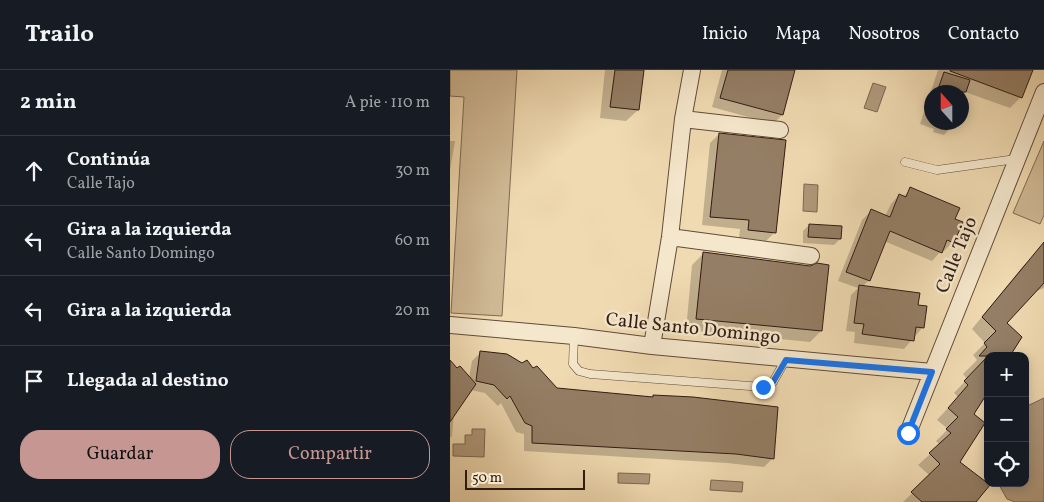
<!DOCTYPE html>
<html lang="es">
<head>
<meta charset="utf-8">
<style>
	:root { --surface:#171b24; --page:#20242c; --text:#f1f3f6; --muted:#9ea1a6; --line:#363941; --accent:#c59692 }
	body { margin:0; font-family:Vollkorn,serif; background:var(--page); color:var(--text) }
	.controls { position:absolute; right:15px; bottom:15px; display:grid; overflow:hidden; border-radius:10px; box-shadow:0 2px 12px #0003 }
	.controls button { width:45px; height:45px; display:grid; place-items:center; padding:0; border:0; border-bottom:1px solid var(--line); background:var(--surface); color:var(--text); font:25px sans-serif }
	.compass { position:absolute; left:474px; top:15px; width:45px; height:45px; border-radius:50%; background:var(--surface); box-shadow:0 2px 12px #0003; rotate:339deg }
	.scale { position:absolute; left:15px; bottom:12px; width:120px; box-sizing:border-box; padding-left:5px; border:2px solid #311b13; border-top:0; font-size:14px; line-height:18px; white-space:nowrap; color:#311b13; -webkit-text-stroke:4px #f5e7cc; paint-order:stroke }
	.stop { position:absolute; width:15px; height:15px; margin:-11px; border:4px solid #1a73e8; border-radius:50%; background:#fff }
	.stop.end { background:#1a73e8; border-color:#fff; box-shadow:0 1px 5px #0008 }
	.list { margin:0; padding:0; list-style:none }
	h2 { display:flex; justify-content:space-between; align-items:center; height:65px; margin:0; padding:0 20px; font-size:21px }
	h2 small { font-size:16px; font-weight:400; color:var(--muted) }
	.list li { display:grid; grid-template-columns:32px 1fr auto; gap:15px; align-items:center; box-sizing:border-box; height:70px; padding:0 20px; border-top:1px solid var(--line) }
	.list b { display:block; font-size:19px; white-space:nowrap }
	.list p { margin:0; font-size:16px; white-space:nowrap; color:var(--muted) }
	.list em { font-size:16px; font-style:normal; color:var(--muted) }
	.actions { display:flex; gap:10px; padding:15px 20px }
	.actions a { flex:1; padding:11px 0; border:1px solid var(--accent); border-radius:20px; text-align:center; font-size:18px; color:var(--accent) }
	.actions .main { background:var(--accent); color:#111 }
	.icon { flex:none; width:28px; height:28px; fill:none; stroke:currentColor; stroke-width:2; stroke-linecap:round; stroke-linejoin:round }
	.map { position:relative; flex:none; width:594px; height:432px; overflow:hidden }
	header { display:flex; align-items:center; gap:30px; box-sizing:border-box; height:70px; padding:0 25px; background:var(--surface); border-bottom:1px solid var(--line) }
	header strong { font-size:24px }
	nav { display:flex; gap:28px; margin-inline-start:auto; font-size:18px }
	main { display:flex }
	aside { flex:1; background:var(--surface) }
	.map>svg:first-child { display:block }
	.green { fill:#d0ba96; stroke:#806a54 }
	.water { fill:#af997b; stroke:#7d6751 }
	.shadow { fill:#0003 }
	.building { fill:#947e65; stroke:#311b13 }
	.lines { fill:none; stroke-linecap:round; stroke-linejoin:round }
	.service-casing { stroke:#614b3a; stroke-width:9 }
	.minor-casing { stroke:#614b3a; stroke-width:18 }
	.service { stroke:#f5e7cc; stroke-width:8 }
	.minor { stroke:#f5e7cc; stroke-width:16 }
	.route { stroke:#1a73e8; stroke-width:6 }
	.labels { text-anchor:middle; dominant-baseline:central; stroke-width:5; stroke-linejoin:round; paint-order:stroke }
	.street-label { font-size:19px; fill:#311b13; stroke:#f5e7cc }
</style>
</head>
<body>
<header>
<strong>Trailo</strong>
<nav><a>Inicio</a><a>Mapa</a><a>Nosotros</a><a>Contacto</a></nav>
</header>
<main>
<aside>
<h2>2 min<small>A pie · 110 m</small></h2>
<ul class="list">
<li><svg class="icon" aria-label="ahead" viewBox="0 0 24 24"><path d="M12 20V5M6 11l6-6 6 6"/></svg><div><b>Continúa</b><p>Calle Tajo</p></div><em>30 m</em></li>
<li><svg class="icon" aria-label="left" viewBox="0 0 24 24"><path d="M17 20v-9H6M10 6l-5 5 5 5"/></svg><div><b>Gira a la izquierda</b><p>Calle Santo Domingo</p></div><em>60 m</em></li>
<li><svg class="icon" aria-label="left" viewBox="0 0 24 24"><path d="M17 20v-9H6M10 6l-5 5 5 5"/></svg><div><b>Gira a la izquierda</b></div><em>20 m</em></li>
<li><svg class="icon" aria-label="arrive" viewBox="0 0 24 24"><path d="M6 21V4h12l-3 4 3 4H6"/></svg><div><b>Llegada al destino</b></div></li>
</ul>
<div class="actions"><a class="main">Guardar</a><a>Compartir</a></div>
</aside>
<div class="map">
<svg width="594" height="432" viewBox="0 0 594 432">
	<rect width="100%" height="100%" fill="#f0dab1"/>
	<filter id="stains"><feTurbulence type="fractalNoise" baseFrequency=".004" numOctaves="4"/><feColorMatrix values="0 0 0 0 .2 0 0 0 0 .09 0 0 0 0 .02 0 0 0 .5 -.17"/></filter>
	<radialGradient id="worn" r=".72"><stop offset=".6" stop-color="#630" stop-opacity="0"/><stop offset="1" stop-color="#630" stop-opacity=".3"/></radialGradient>
	<path class="green" d="M0,0h67l-15,246 -51,-3 13,-216 -14,-1z
		M594,71v74l-4,9 -27,-11z"/>
	<path class="water" d="M423,13l13,4 -9,25 -13,-4z
		M354,114l14,1 -1,27 -14,-1z
		M594,328v104h-29l-8,-3 -9,-16h27v-76z
		M22,359h13l-1,28 -31,-1v-12h12v-9h7z
		M168,403l32,1 -1,10 -31,-1z
		M261,410l32,2 -1,10 -32,-2z"/>
	<path class="shadow" d="M155,0h38l-5,40 -12,11 -26,-3z
		M272,0h71l-11,45 -9,9 -61,-17z
		M488,0h93l-10,27 -11,11 -45,-16 -3,12v-12h-30v30h24l-12,13 -11,-3 1,-3 -14,-5z
		M269,64l56,98 -9,9 -27,-3 1,-9 -38,-4 8,-82z
		M0,71h5l-5,29z
		M461,119l43,31 -1,22 -9,9 -2,-1 -10,11 -48,-20 -15,39 -7,7 55,19 6,21 -19,22 -50,-6 1,-11 -9,-1 5,-36 7,-7 -20,-7 24,-61 9,-9 14,5 6,-12 8,-9 4,2z
		M359,155l31,14 -6,6 -31,-2v-12z
		M594,178v40l-10,4 -29,31 -17,33v34l-16,24 -13,48 15,40h-71l27,-26 -12,-11 22,-20 -4,-4 12,-12 -11,-9 21,-23 -4,-4 13,-14 -4,-5 14,-14 -4,-5 12,-12 -13,-14 51,-63z
		M254,183l117,78 -11,11 -124,-12 6,-65z
		M31,282l52,17 23,20 95,10 2,-3 120,62 -9,9 -37,-4 -203,-12v-17l-8,-2 -15,-29 -3,3 -13,-13 -15,-3 -16,23 -2,23 -2,2v-73l19,13 3,-17z"/>
	<path class="building" d="M165,0h29l-5,40 -29,-3z
		M278,0h67l-12,45 -63,-17z
		M500,0h83l-11,28 -72,-27z
		M494,2l26,8 -4,12h-29z
		M269,63l67,7 -10,93 -28,-3 1,-10 -39,-3z
		M460,117l50,21 -5,11 8,3 -9,21 -7,-3 -5,13 -52,-22 -20,50 -24,-9 25,-63 19,8 9,-23 7,3z
		M359,154l33,2 -1,13 -33,-2z
		M594,172v41l-37,40 15,14 -12,19h-31l8,-9 -3,-4 12,-12 -14,-14z
		M253,182l107,14 7,-3 12,2 -7,66 -126,-12z
		M409,215l61,8 -2,12 9,1 -3,22 -8,-1 -2,14 -52,-7 2,-10 -10,-1z
		M30,281l27,3 15,9 5,-3 6,8 4,-2 20,22 96,9v-2l40,2 85,10 -4,52 -38,-5 -204,-11v-17l-7,-3 -15,-27 -3,3 -13,-14 -18,-4z
		M538,286v36l-14,22 11,9 -25,39 30,23 -14,17h-54l-11,-10 29,-28 -11,-11 22,-20 -5,-4 12,-12 -10,-9 20,-23 -4,-4z
		M0,290l7,8 3,-2 16,18 -26,38z"/>
	<g class="lines">
		<defs>
			<path id="service" d="M455,92l32,8 79,-11
				M124,266l-1,28 6,7 11,3 173,13 10,-5 13,-23"/>
			<path id="minor" d="M233,49l97,11
				M220,167l141,19
				M0,255l124,11 78,10 280,26
				M202,276l18,-109 13,-118 9,-49
				M458,363l136,-341"/>
		</defs>
		<use href="#service" class="service-casing"/>
		<use href="#minor" class="minor-casing"/>
		<use href="#service" class="service"/>
		<use href="#minor" class="minor"/>
	</g>
	<g class="lines">
		<path class="route" d="M313,317l10,-5 13,-22 146,12 -24,61"/>
	</g>
	<g class="labels">
		<g class="street-label">
			<text transform="translate(507 185) rotate(-68)">Calle Tajo</text>
			<text transform="translate(243 259) rotate(6)">Calle Santo Domingo</text>
		</g>
	</g>
	<rect width="100%" height="100%" filter="url(#stains)"/>
	<rect width="100%" height="100%" fill="url(#worn)"/>
</svg>
<div class="controls">
<button>+</button>
<button>−</button>
<button><svg class="icon" aria-label="locate" viewBox="0 0 24 24"><circle cx="12" cy="12" r="6"/><path d="M12 2v4M12 18v4M2 12h4M18 12h4"/></svg></button>
</div>
<svg class="compass" viewBox="-18 -18 36 36"><path d="M0-13l5 13h-10z" fill="#e53935"/><path d="M0 13l5-13h-10z" fill="#9ea1a6"/></svg>
<div class="scale">50 m</div>
<div class="stop" style="left:458px;top:363px"></div>
<div class="stop end" style="left:313px;top:317px"></div>
</div>
</main>
</body>
</html>
